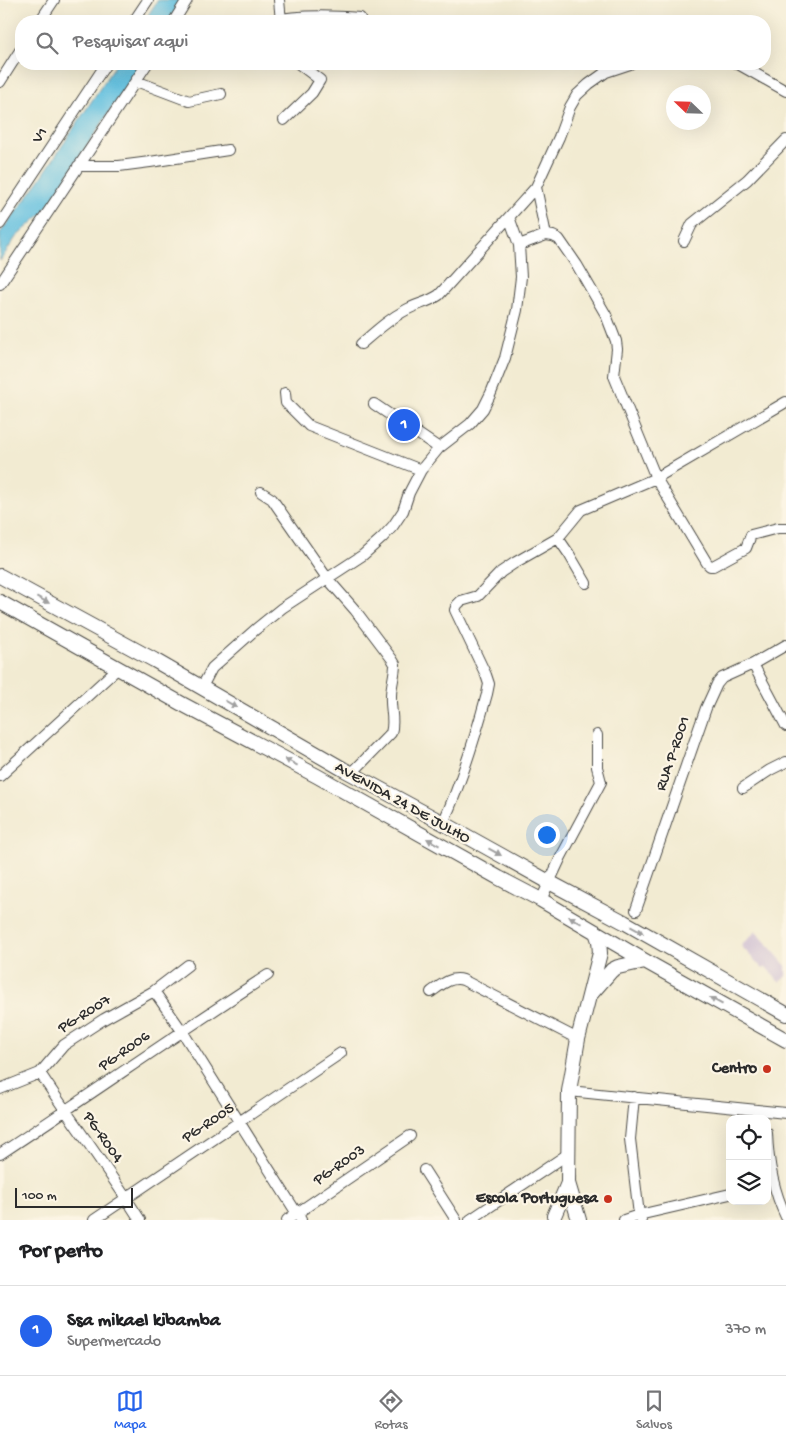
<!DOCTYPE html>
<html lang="pt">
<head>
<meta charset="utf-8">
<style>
	:root { --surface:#fff; --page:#f2f2f2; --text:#202124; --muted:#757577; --line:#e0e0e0; --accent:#2563eb }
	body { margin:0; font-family:"Gochi Hand",sans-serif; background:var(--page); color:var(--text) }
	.controls { position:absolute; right:15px; bottom:15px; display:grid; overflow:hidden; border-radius:10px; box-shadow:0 5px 20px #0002 }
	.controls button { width:45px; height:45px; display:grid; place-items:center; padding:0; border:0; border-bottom:1px solid var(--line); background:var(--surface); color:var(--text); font:25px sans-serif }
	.compass { position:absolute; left:666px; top:85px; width:45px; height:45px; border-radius:50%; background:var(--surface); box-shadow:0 5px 20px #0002; rotate:293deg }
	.scale { position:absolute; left:15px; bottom:12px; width:118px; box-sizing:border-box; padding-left:5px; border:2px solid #2b2b2b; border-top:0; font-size:14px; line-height:18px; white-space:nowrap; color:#2b2b2b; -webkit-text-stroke:4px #fcf5e5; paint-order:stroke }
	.you { position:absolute; left:546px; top:834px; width:18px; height:18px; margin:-12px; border:4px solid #fff; border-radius:50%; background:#1a73e8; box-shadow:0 0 0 8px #1a73e833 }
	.badge { display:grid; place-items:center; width:32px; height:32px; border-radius:50%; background:var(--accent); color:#fff; font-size:16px; font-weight:700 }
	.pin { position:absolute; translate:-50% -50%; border:2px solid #fff; box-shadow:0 1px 5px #0006 }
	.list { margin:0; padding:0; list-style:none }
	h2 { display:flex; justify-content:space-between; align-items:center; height:65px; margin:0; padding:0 20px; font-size:21px }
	h2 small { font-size:16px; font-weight:400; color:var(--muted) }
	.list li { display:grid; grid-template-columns:32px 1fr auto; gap:15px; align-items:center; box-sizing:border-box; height:90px; padding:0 20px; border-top:1px solid var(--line) }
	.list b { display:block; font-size:19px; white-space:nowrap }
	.list p { margin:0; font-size:16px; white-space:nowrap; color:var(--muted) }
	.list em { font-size:16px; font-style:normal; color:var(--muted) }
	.icon { flex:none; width:28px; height:28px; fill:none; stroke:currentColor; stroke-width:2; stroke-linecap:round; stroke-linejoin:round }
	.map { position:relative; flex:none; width:786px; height:1220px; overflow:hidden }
	.search { position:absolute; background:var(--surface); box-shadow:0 5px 20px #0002; left:15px; right:15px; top:15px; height:55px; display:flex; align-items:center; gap:12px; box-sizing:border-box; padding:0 18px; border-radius:20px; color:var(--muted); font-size:19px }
	.sheet { height:155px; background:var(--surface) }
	nav { display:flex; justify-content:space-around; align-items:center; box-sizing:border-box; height:70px; border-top:1px solid var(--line); background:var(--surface); font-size:14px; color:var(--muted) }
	nav a { display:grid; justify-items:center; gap:2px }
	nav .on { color:var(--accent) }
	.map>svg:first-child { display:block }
	.industrial { fill:#cebed2 }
	.water { fill:#61bfdf; stroke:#467585 }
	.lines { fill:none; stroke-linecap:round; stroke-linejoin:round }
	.street-casing { stroke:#494844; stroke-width:12 }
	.secondary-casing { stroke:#494844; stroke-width:16 }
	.street { stroke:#fff; stroke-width:10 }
	.secondary { stroke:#fff; stroke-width:14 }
	.oneway { fill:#a0a0a0 }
	.poi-dot { fill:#c8321e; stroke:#fcf5e5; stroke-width:2 }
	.labels { text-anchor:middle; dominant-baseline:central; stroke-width:4.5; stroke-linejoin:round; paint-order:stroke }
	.street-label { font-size:16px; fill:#2b2b2b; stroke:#fcf5e5 }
	.poi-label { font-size:16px; font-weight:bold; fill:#2b2b2b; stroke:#fcf5e5; text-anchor:end }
</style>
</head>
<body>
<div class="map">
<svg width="786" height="1220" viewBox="0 0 786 1220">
	<rect width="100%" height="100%" fill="#fcf5e5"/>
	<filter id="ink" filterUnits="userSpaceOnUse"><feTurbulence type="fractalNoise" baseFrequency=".02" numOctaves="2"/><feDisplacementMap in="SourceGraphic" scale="10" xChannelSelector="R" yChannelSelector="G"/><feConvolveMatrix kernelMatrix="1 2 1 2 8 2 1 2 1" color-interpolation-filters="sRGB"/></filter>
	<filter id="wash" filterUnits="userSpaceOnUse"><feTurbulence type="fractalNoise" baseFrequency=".0096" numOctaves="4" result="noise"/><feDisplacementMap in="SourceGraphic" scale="20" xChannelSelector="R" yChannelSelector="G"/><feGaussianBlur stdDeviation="1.12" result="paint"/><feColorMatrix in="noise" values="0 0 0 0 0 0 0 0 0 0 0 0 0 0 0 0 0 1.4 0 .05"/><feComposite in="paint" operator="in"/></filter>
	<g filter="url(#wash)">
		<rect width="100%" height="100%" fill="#f2ebd2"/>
		<path class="industrial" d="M756,931l30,35v10l-7,6 -13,-15 -3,2 -22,-23z"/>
		<path class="water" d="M158,0h25l-14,21h-25z
			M116,64h25l-98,149 -27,24 -16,24v-28l39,-52z"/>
	</g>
	<g filter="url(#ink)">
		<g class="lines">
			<defs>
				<path id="street" d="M279,0l2,21
					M40,21l14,-21
					M134,21l14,-21
					M174,21l13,-21
					M271,21c24,-6 63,-5 89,-3
					M738,64l48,27
					M136,81l53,20 32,-7
					M0,82l21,-33
					M284,120l28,-27 8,-13 -21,-16
					M78,166h41l31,-4 78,-12
					M536,187l10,48
					M0,224l106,-160
					M684,241l8,-17 55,-44 39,-40
					M519,245l27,-10 7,1 6,3 18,26 29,50 10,26 1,8 -3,27 42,102 51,85 3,3h3l33,-18 5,-13 27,-7h8
					M0,284l147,-220
					M361,344c15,-13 28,-25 45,-34 11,-6 23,-8 33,-15l97,-108 23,-50 11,-30 7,-12 12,-11 17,-12 24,-8
					M285,393l1,10 23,23 112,44
					M374,404l65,44
					M261,492l11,7 55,79 28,32 37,49 3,5c0,11 -4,21 -4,32 -1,13 4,25 0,37l-39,40
					M558,538l11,16 17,29
					M753,664l33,62
					M202,687l10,-19 44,-39 26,-21 81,-53 19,-17 11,-12 10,-15 6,-18 12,-23 18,-22 31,-24 13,-15 8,-16 14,-35 12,-48 4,-33 -2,-32 -10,-28
					M0,776l117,-107
					M743,788l27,-18 16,-8
					M443,823c19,-42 32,-85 44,-129l2,-10 -3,-9 -31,-65 2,-5 4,-4 17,-5 23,-24 15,-10 42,-24 23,-28 75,-32 130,-76
					M541,900l20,-43 40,-75 -4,-15v-32
					M636,910l70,-202 11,-24 5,-6 31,-14 33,-19
					M154,991l28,40 119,189
					M431,992c10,-7 20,-16 32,-12l115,59
					M40,1073c32,49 69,97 100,147
					M0,1089l40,-16 24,-28 40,-26 50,-28 34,-26
					M569,1091l217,22
					M634,1097l-4,42 9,76 2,5
					M767,1133c1,29 6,57 19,84
					M0,1154c90,-59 178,-121 268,-179
					M424,1170l32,50
					M94,1220l247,-167
					M287,1220l123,-84
					M470,1220l98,-66
					M624,1220l15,-5 91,-21"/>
				<path id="secondary" d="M0,576l154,84 189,109 100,54 106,59 75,40 162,92
					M0,602l182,102 135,72 182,102 42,22 104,61 141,79
					M591,994l21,-24 6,-3 27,-6
					M554,1216l14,-33
					M579,1220l-11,-37 1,-92 9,-52 22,-86 -1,-12 -3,-9"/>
			</defs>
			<use href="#street" class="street-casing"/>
			<use href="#secondary" class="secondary-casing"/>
			<use href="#street" class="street"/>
			<use href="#secondary" class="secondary"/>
		</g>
		<defs><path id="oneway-solid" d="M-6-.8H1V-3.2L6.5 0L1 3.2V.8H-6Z" transform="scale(1.25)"/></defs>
		<g class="oneway">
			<use href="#oneway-solid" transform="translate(43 600) rotate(28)"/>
			<use href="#oneway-solid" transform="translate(231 704) rotate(30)"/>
			<use href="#oneway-solid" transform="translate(291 762) rotate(-152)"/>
			<use href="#oneway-solid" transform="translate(433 842) rotate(-151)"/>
			<use href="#oneway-solid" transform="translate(495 852) rotate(29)"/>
			<use href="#oneway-solid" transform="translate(575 920) rotate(-150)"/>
			<use href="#oneway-solid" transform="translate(637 930) rotate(29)"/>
			<use href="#oneway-solid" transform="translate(716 1001) rotate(-151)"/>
		</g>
	</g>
	<g class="poi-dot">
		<circle cx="767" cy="1069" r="5"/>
		<circle cx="608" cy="1199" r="5"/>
	</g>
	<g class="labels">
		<g class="street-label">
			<text transform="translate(41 136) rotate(-56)">V1</text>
			<text transform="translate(674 754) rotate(-71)">RUA P-R001</text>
			<text transform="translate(402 804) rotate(29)">AVENIDA 24 DE JULHO</text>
			<text transform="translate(85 1015) rotate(-32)">PG-R007</text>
			<text transform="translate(125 1052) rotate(-35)">PG-R006</text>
			<text transform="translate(209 1124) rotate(-34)">PG-R005</text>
			<text transform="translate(102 1138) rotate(55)">PG-R004</text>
			<text transform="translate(340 1166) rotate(-35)">PG-R003</text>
		</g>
		<g class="poi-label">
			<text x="757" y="1069">Centro</text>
			<text x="598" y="1199">Escola Portuguesa</text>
		</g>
	</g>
</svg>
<div class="controls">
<button><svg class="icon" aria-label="locate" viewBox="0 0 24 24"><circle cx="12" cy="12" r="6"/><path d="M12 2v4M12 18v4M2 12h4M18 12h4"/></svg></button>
<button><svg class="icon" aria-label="layers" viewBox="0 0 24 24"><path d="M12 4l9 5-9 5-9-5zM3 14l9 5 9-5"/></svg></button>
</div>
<svg class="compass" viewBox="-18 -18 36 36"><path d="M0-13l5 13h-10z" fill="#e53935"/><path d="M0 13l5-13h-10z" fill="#757577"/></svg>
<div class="scale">100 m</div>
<div class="you"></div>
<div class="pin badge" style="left:404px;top:425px">1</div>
<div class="search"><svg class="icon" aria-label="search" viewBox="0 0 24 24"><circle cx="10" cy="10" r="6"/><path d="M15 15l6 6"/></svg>Pesquisar aqui</div>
</div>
<section class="sheet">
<h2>Por perto<small></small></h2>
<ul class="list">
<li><span class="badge">1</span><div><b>Ssa mikael kibamba</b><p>Supermercado</p></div><em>370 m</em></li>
</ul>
</section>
<nav>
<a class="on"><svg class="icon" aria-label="map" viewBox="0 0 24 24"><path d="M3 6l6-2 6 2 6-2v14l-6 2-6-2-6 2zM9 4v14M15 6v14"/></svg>Mapa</a>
<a><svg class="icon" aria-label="directions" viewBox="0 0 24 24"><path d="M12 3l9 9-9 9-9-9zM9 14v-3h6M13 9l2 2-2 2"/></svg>Rotas</a>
<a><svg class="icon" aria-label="saved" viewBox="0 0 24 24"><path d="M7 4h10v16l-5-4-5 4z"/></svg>Salvos</a>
</nav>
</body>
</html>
